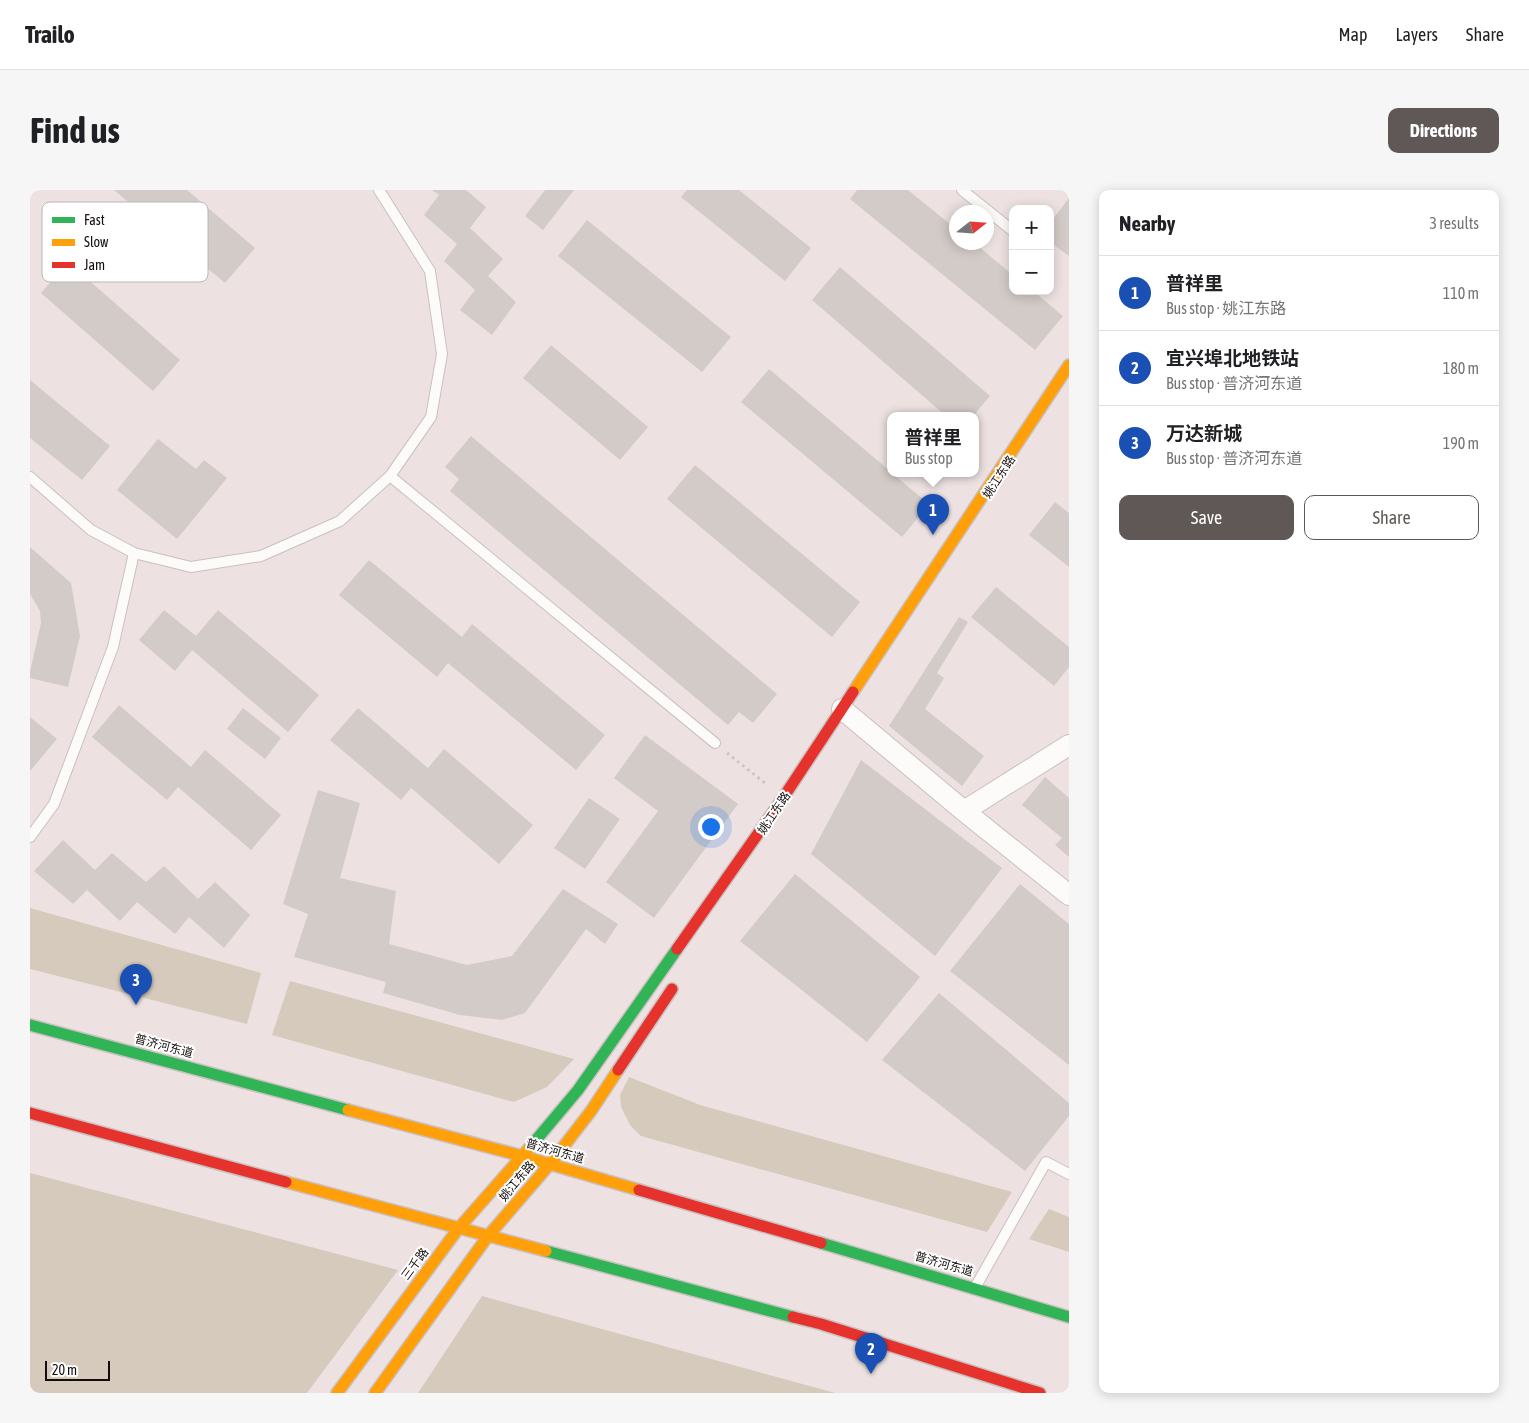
<!DOCTYPE html>
<html lang="en">
<head>
<meta charset="utf-8">
<style>
	:root { --surface:#fff; --page:#f6f6f6; --text:#202124; --muted:#757577; --line:#e0e0e0; --accent:#605857 }
	body { margin:0; font-family:"Asap Condensed","Noto Sans SC",sans-serif; background:var(--page); color:var(--text) }
	.controls { position:absolute; right:15px; top:15px; display:grid; overflow:hidden; border-radius:10px; box-shadow:0 2px 12px #0003 }
	.controls button { width:45px; height:45px; display:grid; place-items:center; padding:0; border:0; border-bottom:1px solid var(--line); background:var(--surface); color:var(--text); font:25px sans-serif }
	.compass { position:absolute; left:919px; top:15px; width:45px; height:45px; border-radius:50%; background:var(--surface); box-shadow:0 2px 12px #0003; rotate:73deg }
	.scale { position:absolute; left:15px; bottom:12px; width:65px; box-sizing:border-box; padding-left:5px; border:2px solid #140d0c; border-top:0; font-size:14px; line-height:18px; white-space:nowrap; color:#140d0c; -webkit-text-stroke:4px #fff; paint-order:stroke }
	.you { position:absolute; left:680px; top:636px; width:18px; height:18px; margin:-12px; border:4px solid #fff; border-radius:50%; background:#1a73e8; box-shadow:0 0 0 8px #1a73e833 }
	.badge { display:grid; place-items:center; width:32px; height:32px; border-radius:50%; background:var(--accent); color:#fff; font-size:16px; font-weight:700 }
	.pin { position:absolute; translate:-50% -41px; filter:drop-shadow(0 1px 2px #0008) }
	.pin::after { content:''; position:absolute; top:26px; width:18px; height:15px; background:inherit; clip-path:polygon(0 0,100% 0,50% 100%) }
	.popup { position:absolute; left:857px; top:222px; width:92px; height:65px; box-sizing:border-box; display:grid; place-content:center; border-radius:10px; background:var(--surface); filter:drop-shadow(0 1px 4px #0005); font-size:16px; white-space:nowrap; color:var(--muted) }
	.popup b { font-size:19px; color:var(--text) }
	.popup::after { content:''; position:absolute; left:50%; top:100%; margin-left:-10px; border:10px solid transparent; border-top-color:var(--surface) }
	.list { margin:0; padding:0; list-style:none }
	h2 { display:flex; justify-content:space-between; align-items:center; height:65px; margin:0; padding:0 20px; font-size:21px }
	h2 small { font-size:16px; font-weight:400; color:var(--muted) }
	.list li { display:grid; grid-template-columns:32px 1fr auto; gap:15px; align-items:center; box-sizing:border-box; height:75px; padding:0 20px; border-top:1px solid var(--line) }
	.list b { display:block; font-size:19px; white-space:nowrap }
	.list p { margin:0; font-size:16px; white-space:nowrap; color:var(--muted) }
	.list em { font-size:16px; font-style:normal; color:var(--muted) }
	.actions { display:flex; gap:10px; padding:15px 20px }
	.actions a { flex:1; padding:11px 0; border:1px solid var(--accent); border-radius:10px; text-align:center; font-size:18px; color:var(--accent) }
	.actions .main { background:var(--accent); color:#fff }
	.map { position:relative; flex:none; width:1039px; height:1203px; overflow:hidden; border-radius:10px }
	header { display:flex; align-items:center; gap:30px; box-sizing:border-box; height:70px; padding:0 25px; background:var(--surface); border-bottom:1px solid var(--line) }
	header strong { font-size:24px }
	nav { display:flex; gap:28px; margin-inline-start:auto; font-size:18px }
	.intro { display:flex; align-items:center; justify-content:space-between; box-sizing:border-box; height:120px; padding:0 30px }
	h1 { margin:0; font-size:35px }
	.button { padding:12px 22px; border-radius:10px; background:var(--accent); color:#fff; font-size:18px; font-weight:700 }
	main { display:flex; gap:30px; padding:0 30px }
	aside { flex:1; background:var(--surface); border-radius:10px; box-shadow:0 2px 12px #0003 }
	.map>svg:first-child { display:block }
	.green { fill:#d5cabc }
	.building { fill:#d3cbc8 }
	.lines { fill:none; stroke-linecap:round; stroke-linejoin:round }
	.lane-casing { stroke:#c9c0bf; stroke-width:12 }
	.street-casing { stroke:#c9c0bf; stroke-width:22 }
	.fast-casing { stroke:#c9c0bf; stroke-width:14 }
	.slow-casing { stroke:#c9c0bf; stroke-width:14 }
	.jam-casing { stroke:#c9c0bf; stroke-width:14 }
	.path { stroke:#c9c5c4; stroke-width:3; stroke-dasharray:2.5 4; stroke-linecap:butt }
	.lane { stroke:#fcfbfa; stroke-width:10 }
	.street { stroke:#fcfbfa; stroke-width:20 }
	.fast { stroke:#30b455; stroke-width:11 }
	.slow { stroke:#ff9f0a; stroke-width:11 }
	.jam { stroke:#e5322d; stroke-width:11 }
	.labels { text-anchor:middle; dominant-baseline:central; stroke-width:4; stroke-linejoin:round; paint-order:stroke }
	.street-label { font-size:12px; fill:#140d0c; stroke:#fff }
	.key { fill:#fff; stroke:#b8b6b6; stroke-width:1 }
	.key-label { font-size:14px; fill:#140d0c }
</style>
</head>
<body>
<header>
<strong>Trailo</strong>
<nav><a>Map</a><a>Layers</a><a>Share</a></nav>
</header>
<div class="intro"><h1>Find us</h1><a class="button">Directions</a></div>
<main>
<div class="map">
<svg width="1039" height="1203" viewBox="0 0 1039 1203">
	<rect width="100%" height="100%" fill="#ede2e1"/>
	<path class="green" d="M0,718l231,65 -14,51 -217,-55z
		M260,791l284,78 -27,28 -33,15 -242,-67z
		M599,887l71,28 312,87 -25,40 -346,-96 -11,-11 -9,-18 -1,-12z
		M0,983l368,97 -91,123h-277z
		M1019,1019l20,8v35l-40,-13z
		M452,1106l353,97h-417z"/>
	<path class="building" d="M84,0h73l68,58 -30,35z
		M402,0h34l20,17 -16,21 33,31 -15,17 28,26 -24,33 -32,-25 15,-20 -31,-29 13,-17 -33,-29 15,-20z
		M515,0h29l-31,40 -18,-14z
		M657,0h52l72,58 -26,33 -104,-84z
		M827,0h51l48,39v13h17l40,33v16h20l30,25 -28,34 -185,-151z
		M1039,8v58l-19,-14v-19z
		M557,30l144,117 -29,35 -144,-116z
		M38,72l112,98 -27,31 -112,-98z
		M810,77l150,129 -17,20h-27l-134,-116z
		M521,155l97,82 -28,33 -97,-82z
		M739,179l121,102v3h3l36,30 -27,33 -161,-135z
		M0,190l80,66 -28,34 -52,-42z
		M441,246l306,258 -24,29 -14,-11 -11,13 -278,-234 9,-12 -14,-12z
		M128,249l38,30 8,-9 23,18 -50,61 -60,-49z
		M665,275l165,137 -28,35 -165,-138z
		M1025,312l14,11v54l-40,-32z
		M0,357l41,36 9,53 -12,51 -38,-9v-6l11,-49 -1,-12 -10,-17z
		M339,370l93,77 10,-13 133,111 -29,35 -128,-107 -11,14 -98,-82z
		M966,397l73,60v20l-15,19 -83,-69z
		M134,420l32,26 22,-26 101,85 -31,37 -96,-82 -17,21 -36,-31z
		M929,427l9,5 -31,51 7,5 -19,31 59,47 -22,30 -73,-60z
		M89,515l72,62 14,-17 76,65 -30,35 -73,-63 -11,13 -75,-63z
		M213,518l38,30 -16,21 -38,-30z
		M328,518l70,60 16,-19 89,76 -34,39 -88,-76 -10,12 -71,-60z
		M0,527l27,22 -27,32z
		M615,545l93,69 -84,114 -48,-36 52,-71 -44,-33z
		M831,570l141,108 -67,88 -124,-102z
		M1015,587l24,21v59l-14,-12 7,-7 -40,-33z
		M288,600l42,13 -20,75 56,13 -7,53 78,21 45,-9 51,-67 55,35 -13,20 -19,-15 -61,84 -23,7 -42,-5 -77,-22 3,-11 -92,-25 14,-43 -25,-10z
		M559,608l31,21 -35,50 -31,-21z
		M33,650l32,30 17,-17 34,29 18,-16 34,33 17,-17 35,33 -26,33 -35,-31 -14,17 -38,-32 -17,19 -33,-31 -14,14 -39,-33z
		M765,684l125,103 -53,65 -127,-101z
		M990,694l49,40v141l-119,-94z
		M909,803l130,110v13l-44,55 -143,-111z"/>
	<g class="lines">
		<defs>
			<path id="lane" d="M932,0l51,41
				M360,286l325,267
				M0,287l61,53 43,23 57,14 70,-11 79,-35 50,-45 41,-59 11,-63 -12,-83 -51,-81
				M0,647l24,-33 59,-157 21,-94
				M946,1096l70,-124 23,12"/>
			<path id="street" d="M812,519l122,102 105,84
				M934,621l105,-66"/>
			<path id="fast" d="M0,835l318,85
				M501,956l47,-56 99,-141
				M791,1053l248,74
				M516,1061l247,66"/>
			<path id="slow" d="M823,502l216,-327
				M318,920l174,46 117,34
				M256,992l260,69
				M307,1203l121,-164 73,-83
				M345,1203l113,-157 62,-72 41,-53 27,-41"/>
			<path id="jam" d="M647,759l106,-151 70,-106
				M588,880l54,-81
				M0,923l256,69
				M609,1000l182,53
				M763,1127l28,7 219,69"/>
		</defs>
		<use href="#lane" class="lane-casing"/>
		<use href="#street" class="street-casing"/>
		<use href="#fast" class="fast-casing"/>
		<use href="#slow" class="slow-casing"/>
		<use href="#jam" class="jam-casing"/>
		<path class="path" d="M697,563l38,30"/>
		<use href="#lane" class="lane"/>
		<use href="#street" class="street"/>
		<use href="#fast" class="fast"/>
		<use href="#slow" class="slow"/>
		<use href="#jam" class="jam"/>
	</g>
	<g class="labels">
		<g class="street-label">
			<text transform="translate(969 287) rotate(-57)">姚江东路</text>
			<text transform="translate(744 623) rotate(-56)">姚江东路</text>
			<text transform="translate(134 856) rotate(15)">普济河东道</text>
			<text transform="translate(525 961) rotate(16)">普济河东道</text>
			<text transform="translate(487 991) rotate(-50)">姚江东路</text>
			<text transform="translate(385 1074) rotate(-53)">三千路</text>
			<text transform="translate(914 1074) rotate(16)">普济河东道</text>
		</g>
	</g>
	<rect x="12" y="12" width="166" height="80" rx="8" class="key"/>
	<rect x="22" y="27" width="23" height="6" fill="#30b455"/>
	<rect x="22" y="49" width="23" height="7" fill="#ff9f0a"/>
	<rect x="22" y="72" width="23" height="6" fill="#e5322d"/>
	<g class="key-label">
		<text x="54" y="35">Fast</text>
		<text x="54" y="57">Slow</text>
		<text x="54" y="80">Jam</text>
	</g>
</svg>
<div class="controls">
<button>+</button>
<button>−</button>
</div>
<svg class="compass" viewBox="-18 -18 36 36"><path d="M0-13l5 13h-10z" fill="#e53935"/><path d="M0 13l5-13h-10z" fill="#757577"/></svg>
<div class="scale">20 m</div>
<div class="you"></div>
<div class="pin badge" style="left:903px;top:345px;background:#1a4fb4">1</div>
<div class="popup"><b>普祥里</b>Bus stop</div>
<div class="pin badge" style="left:841px;top:1184px;background:#1a4fb4">2</div>
<div class="pin badge" style="left:106px;top:815px;background:#1a4fb4">3</div>
</div>
<aside>
<h2>Nearby<small>3 results</small></h2>
<ul class="list">
<li><span class="badge" style="background:#1a4fb4">1</span><div><b>普祥里</b><p>Bus stop · 姚江东路</p></div><em>110 m</em></li>
<li><span class="badge" style="background:#1a4fb4">2</span><div><b>宜兴埠北地铁站</b><p>Bus stop · 普济河东道</p></div><em>180 m</em></li>
<li><span class="badge" style="background:#1a4fb4">3</span><div><b>万达新城</b><p>Bus stop · 普济河东道</p></div><em>190 m</em></li>
</ul>
<div class="actions"><a class="main">Save</a><a>Share</a></div>
</aside>
</main>
</body>
</html>
